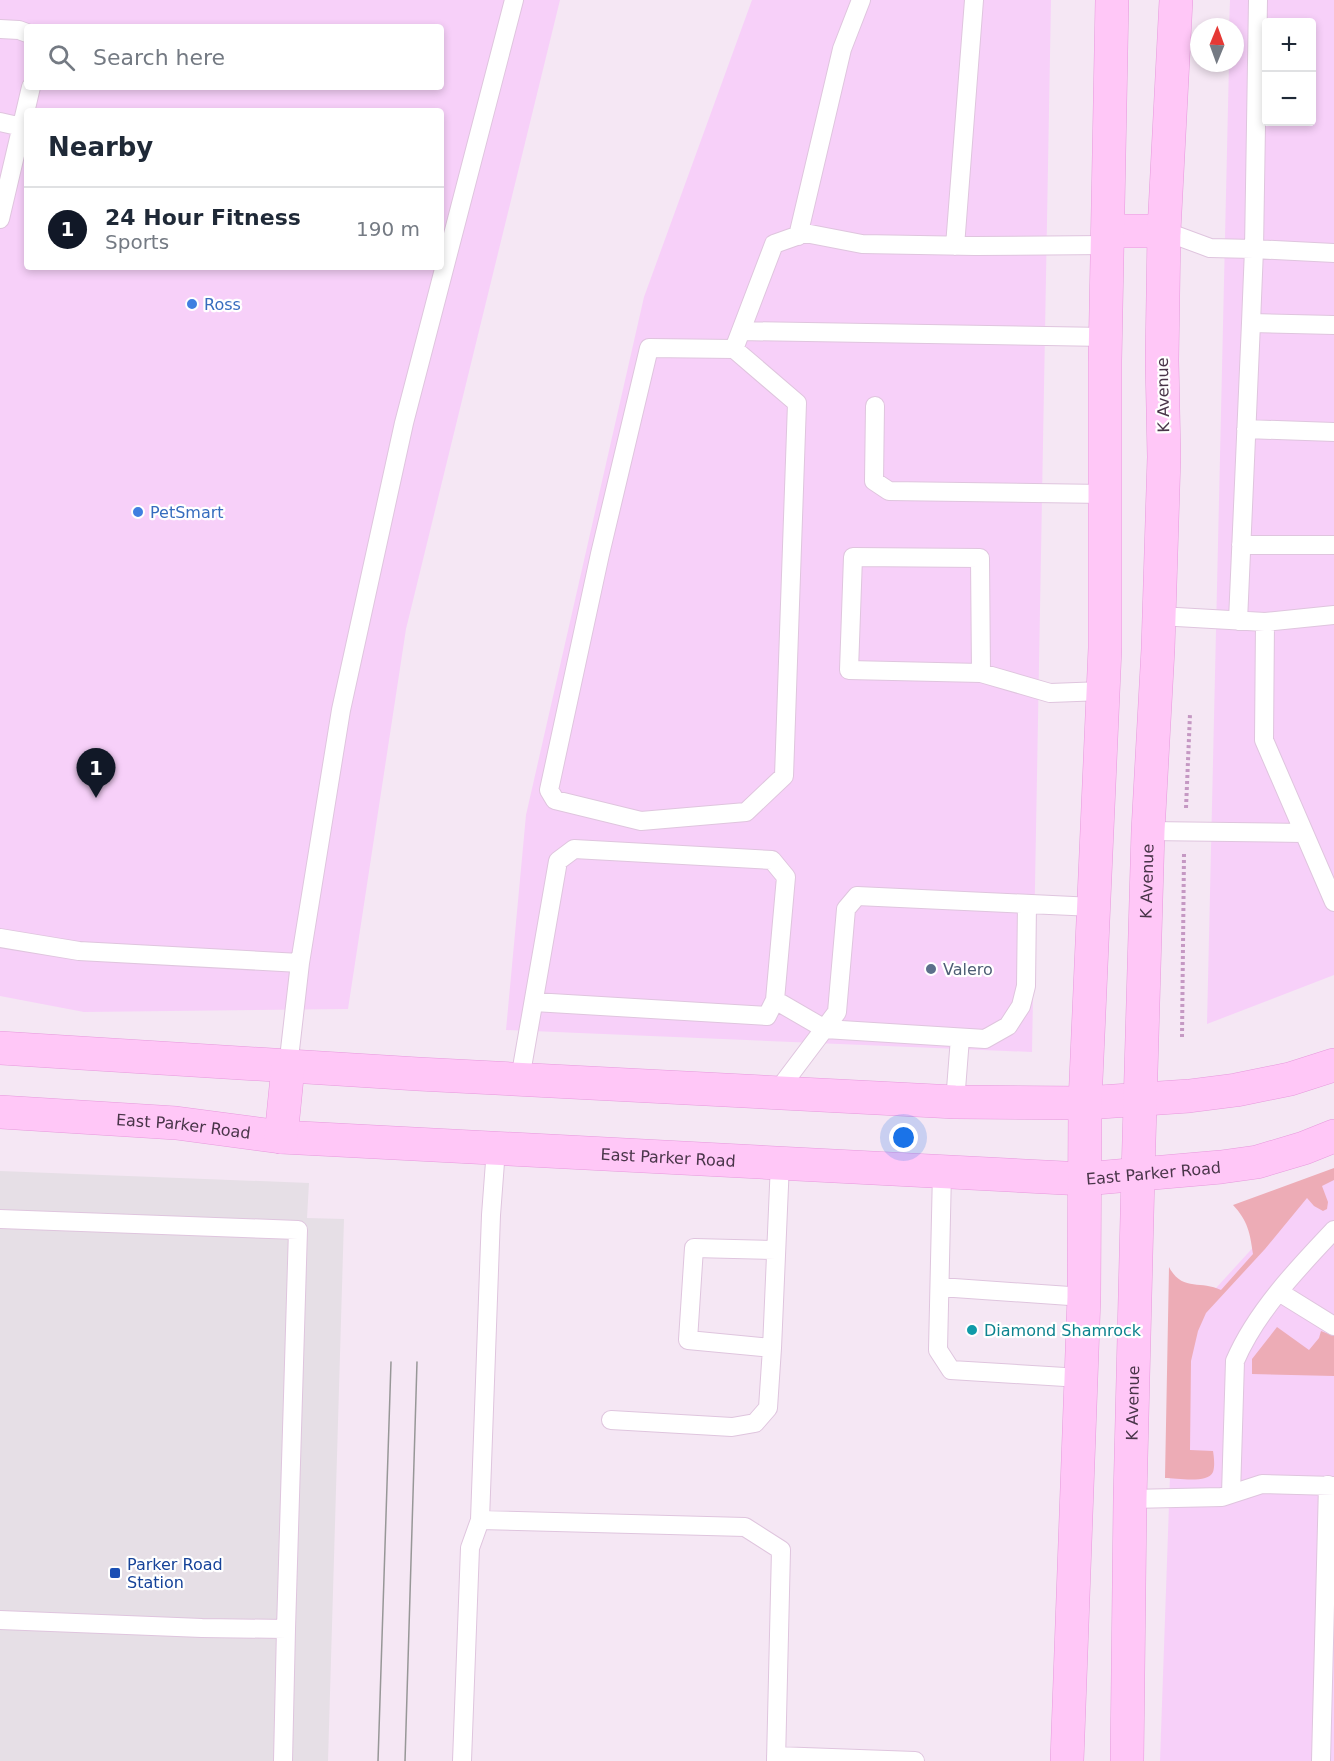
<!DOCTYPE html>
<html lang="en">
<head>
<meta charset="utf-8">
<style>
	:root { --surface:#fff; --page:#f2f2f3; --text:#1f2937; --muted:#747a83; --line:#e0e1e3; --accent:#111827 }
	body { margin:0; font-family:"DejaVu Sans",sans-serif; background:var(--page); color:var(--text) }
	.controls { position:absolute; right:18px; top:18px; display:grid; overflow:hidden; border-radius:6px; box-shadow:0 3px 9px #0003 }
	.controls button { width:54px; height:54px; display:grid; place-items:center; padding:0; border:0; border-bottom:2px solid var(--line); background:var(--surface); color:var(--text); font:30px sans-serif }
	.compass { position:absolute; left:1190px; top:18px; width:54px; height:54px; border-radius:50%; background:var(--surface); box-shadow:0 3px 9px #0003; rotate:1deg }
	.you { position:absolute; left:904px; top:1138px; width:21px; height:21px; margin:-15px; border:4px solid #fff; border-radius:50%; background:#1a73e8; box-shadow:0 0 0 9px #1a73e833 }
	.badge { display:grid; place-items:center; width:39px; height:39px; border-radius:50%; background:var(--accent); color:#fff; font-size:20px; font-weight:700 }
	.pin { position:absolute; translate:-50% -50px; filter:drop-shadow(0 2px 3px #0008) }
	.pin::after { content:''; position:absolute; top:32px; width:21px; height:18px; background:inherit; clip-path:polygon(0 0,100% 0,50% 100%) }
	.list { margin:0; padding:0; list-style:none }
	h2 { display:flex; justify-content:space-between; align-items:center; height:78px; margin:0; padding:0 24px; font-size:26px }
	h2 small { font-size:20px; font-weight:400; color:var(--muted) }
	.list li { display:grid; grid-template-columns:39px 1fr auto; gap:18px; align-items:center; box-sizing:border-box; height:84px; padding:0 24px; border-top:2px solid var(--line) }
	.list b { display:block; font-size:22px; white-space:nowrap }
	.list p { margin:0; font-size:20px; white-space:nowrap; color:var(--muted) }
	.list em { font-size:20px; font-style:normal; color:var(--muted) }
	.icon { flex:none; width:33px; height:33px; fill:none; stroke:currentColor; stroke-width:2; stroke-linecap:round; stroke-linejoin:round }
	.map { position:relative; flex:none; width:1334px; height:1761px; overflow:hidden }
	.search { position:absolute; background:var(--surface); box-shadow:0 3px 9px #0003; left:24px; top:24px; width:420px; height:66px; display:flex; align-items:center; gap:15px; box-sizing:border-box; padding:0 21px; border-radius:6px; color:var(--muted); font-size:22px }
	.panel { position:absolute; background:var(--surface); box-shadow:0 3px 9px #0003; left:24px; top:108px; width:420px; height:162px; border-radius:6px }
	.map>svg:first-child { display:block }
	.commercial { fill:#f7d0f9; fill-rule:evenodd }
	.green { fill:#edacb6 }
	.parking { fill:#e6dfe6 }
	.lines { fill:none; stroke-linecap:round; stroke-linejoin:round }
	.lane-casing { stroke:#dfc5de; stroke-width:20 }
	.secondary-casing { stroke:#e69adc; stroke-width:34 }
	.path { stroke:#c598c3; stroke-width:4; stroke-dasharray:3 3; stroke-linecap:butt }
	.lane { stroke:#fff; stroke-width:18 }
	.secondary { stroke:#ffc7f7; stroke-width:33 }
	.tram { stroke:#979797; stroke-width:1.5 }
	.shop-dot { fill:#3f7fe0; stroke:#fff; stroke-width:2 }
	.service-dot { fill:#5c6f8a; stroke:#fff; stroke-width:2 }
	.culture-dot { fill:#0f9aa8; stroke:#fff; stroke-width:2 }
	.transit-dot { fill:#1a4fb4; stroke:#fff; stroke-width:2 }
	.labels { text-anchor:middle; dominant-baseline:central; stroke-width:4.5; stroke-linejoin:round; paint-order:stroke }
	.shop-label { font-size:16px; fill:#366cbe; stroke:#fff; text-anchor:start }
	.street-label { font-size:16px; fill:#493549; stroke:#fff }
	.service-label { font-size:16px; fill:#4e5e75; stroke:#fff; text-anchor:start }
	.culture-label { font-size:16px; fill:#0d838f; stroke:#fff; text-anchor:start }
	.transit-label { font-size:16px; fill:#164399; stroke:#fff; text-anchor:start }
</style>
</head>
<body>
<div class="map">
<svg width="1334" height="1761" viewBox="0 0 1334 1761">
	<rect width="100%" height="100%" fill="#f5e7f4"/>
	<path class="commercial" d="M0,0h560l-154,629 -58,380 -264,3 -84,-16zM27,27h414v60h-414zM27,111h414v156h-414z
		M752,0h299l-19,1052 -526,-22 20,-215 118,-518z
		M1230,0h104v975l-127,49 22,-961h6v-36h-6zM1266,22h46v100h-46z
		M1334,1175v586h-174l15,-428 135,-148z"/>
	<path class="green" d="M1334,1168v12l-12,6 6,16 -1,7 -4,2 -9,-5 -7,-8 -42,51 -59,64 -8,18 -7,30 -1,89 23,1c1,6 2,15 0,21 -5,12 -36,6 -48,6l4,-211c13,25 32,13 52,23l32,-36c-3,-21 -5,-33 -20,-49z
		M1277,1327l32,23 10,-12 2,-7 13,5v40l-82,-2v-15z"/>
	<path class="parking" d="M0,1171l309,12 -2,35 37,1 -16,542h-328z"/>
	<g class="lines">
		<defs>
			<path id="lane" d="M1258,0l-4,249 80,4
				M0,29l19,1 8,3
				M0,122l22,5
				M0,219l31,-132
				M1164,231l46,17 44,1 -3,74 83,2
				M798,236l44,-187 19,-49
				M955,246l19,-246
				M741,331l365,6
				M734,349l63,54 -13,373 -38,36 -105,9 -86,-21 -6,-10 51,-236 49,-206 85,1 40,-105 31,-11 57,11 113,2 133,-1
				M875,406l-1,75 15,10 216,3
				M1246,429l88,3
				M1241,545h93
				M1159,616l106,6 -1,118 70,162
				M1238,621l13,-298
				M1265,622l69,-7
				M981,673l-1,-115 -127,-1 -4,113 132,3 69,20 53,-2
				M1148,831l155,2
				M0,938l79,13 221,12
				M775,1000l50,29 160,10 23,-13 13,-20 5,-20 1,-82
				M288,1067l12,-104 41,-253 63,-287 110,-423
				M520,1079l38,-218 16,-12 198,11 14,17 -11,123 -8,16 -233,-14
				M776,1093l61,-81 9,-103 11,-13 237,11
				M955,1102l5,-64
				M942,1172l-4,178 13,20 130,8
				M0,1219l298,11 -12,399
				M776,1250l-82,-2 -6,92 84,8c3,-62 5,-123 8,-184
				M940,1287l144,10
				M1279,1292l55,34
				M611,1420l121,7 23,-4 13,-15 4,-60
				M1231,1494l4,-133c21,-49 62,-92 99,-131
				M1130,1499l92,-2 40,-13 72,2
				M480,1520l265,7 36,23 -5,211
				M0,1620l202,8 84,1 -3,132
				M776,1756l139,5
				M462,1761l8,-213 10,-28 11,-305 5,-66
				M1321,1761l7,-276"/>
			<g id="secondary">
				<path d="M1108,231h56"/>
				<path d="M0,1048l418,26 537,28 130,1 104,-7 47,-6 54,-11 44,-14"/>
				<path id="s1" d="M0,1112l176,11 105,14 803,42 137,-12 36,-5 47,-14 30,-12"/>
				<path d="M281,1137l7,-70"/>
				<path d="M1067,1761l17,-464 1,-194 20,-455v-287l7,-361"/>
				<path id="s2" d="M1127,1761l3,-262 8,-324 10,-344 10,-182 6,-192 -2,-97 2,-129 12,-231"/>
			</g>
		</defs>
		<use href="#lane" class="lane-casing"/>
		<use href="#secondary" class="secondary-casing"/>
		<path class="path" d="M1186,808l4,-94
			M1182,1037l2,-183"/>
		<use href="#lane" class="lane"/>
		<use href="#secondary" class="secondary"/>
		<path class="tram" d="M378,1761l13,-399
			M405,1761l12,-399"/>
	</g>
	<g class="shop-dot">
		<circle cx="192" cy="304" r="6"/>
		<circle cx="138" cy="512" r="6"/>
	</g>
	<circle class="service-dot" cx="931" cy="969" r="6"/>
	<circle class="culture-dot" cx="972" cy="1330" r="6"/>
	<rect class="transit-dot" x="109" y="1567" width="12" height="12" rx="3"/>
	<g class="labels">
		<g class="shop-label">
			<text x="204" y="304">Ross</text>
			<text x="150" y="512">PetSmart</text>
		</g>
		<g class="street-label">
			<text transform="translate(1163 395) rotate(-91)">K Avenue</text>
			<text stroke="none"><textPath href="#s2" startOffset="880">K Avenue</textPath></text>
			<text stroke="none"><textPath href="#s1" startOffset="184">East Parker Road</textPath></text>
			<text stroke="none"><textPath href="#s1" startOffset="670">East Parker Road</textPath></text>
			<text stroke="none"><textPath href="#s1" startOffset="1156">East Parker Road</textPath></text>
			<text stroke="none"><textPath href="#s2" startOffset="358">K Avenue</textPath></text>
		</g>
		<g class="service-label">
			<text x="943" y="969">Valero</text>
		</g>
		<g class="culture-label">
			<text x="984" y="1330">Diamond Shamrock</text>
		</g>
		<g class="transit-label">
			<text x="127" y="1564">Parker Road<tspan x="127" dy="18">Station</tspan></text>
		</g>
	</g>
</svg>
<div class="controls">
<button>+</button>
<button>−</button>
</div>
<svg class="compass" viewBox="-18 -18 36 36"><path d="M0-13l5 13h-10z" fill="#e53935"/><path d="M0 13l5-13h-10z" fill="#747a83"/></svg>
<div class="you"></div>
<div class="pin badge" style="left:96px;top:798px">1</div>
<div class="search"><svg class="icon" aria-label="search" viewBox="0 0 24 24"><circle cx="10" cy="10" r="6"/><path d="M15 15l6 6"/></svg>Search here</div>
<section class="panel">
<h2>Nearby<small></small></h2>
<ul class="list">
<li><span class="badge">1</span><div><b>24 Hour Fitness</b><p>Sports</p></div><em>190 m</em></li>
</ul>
</section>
</div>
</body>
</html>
